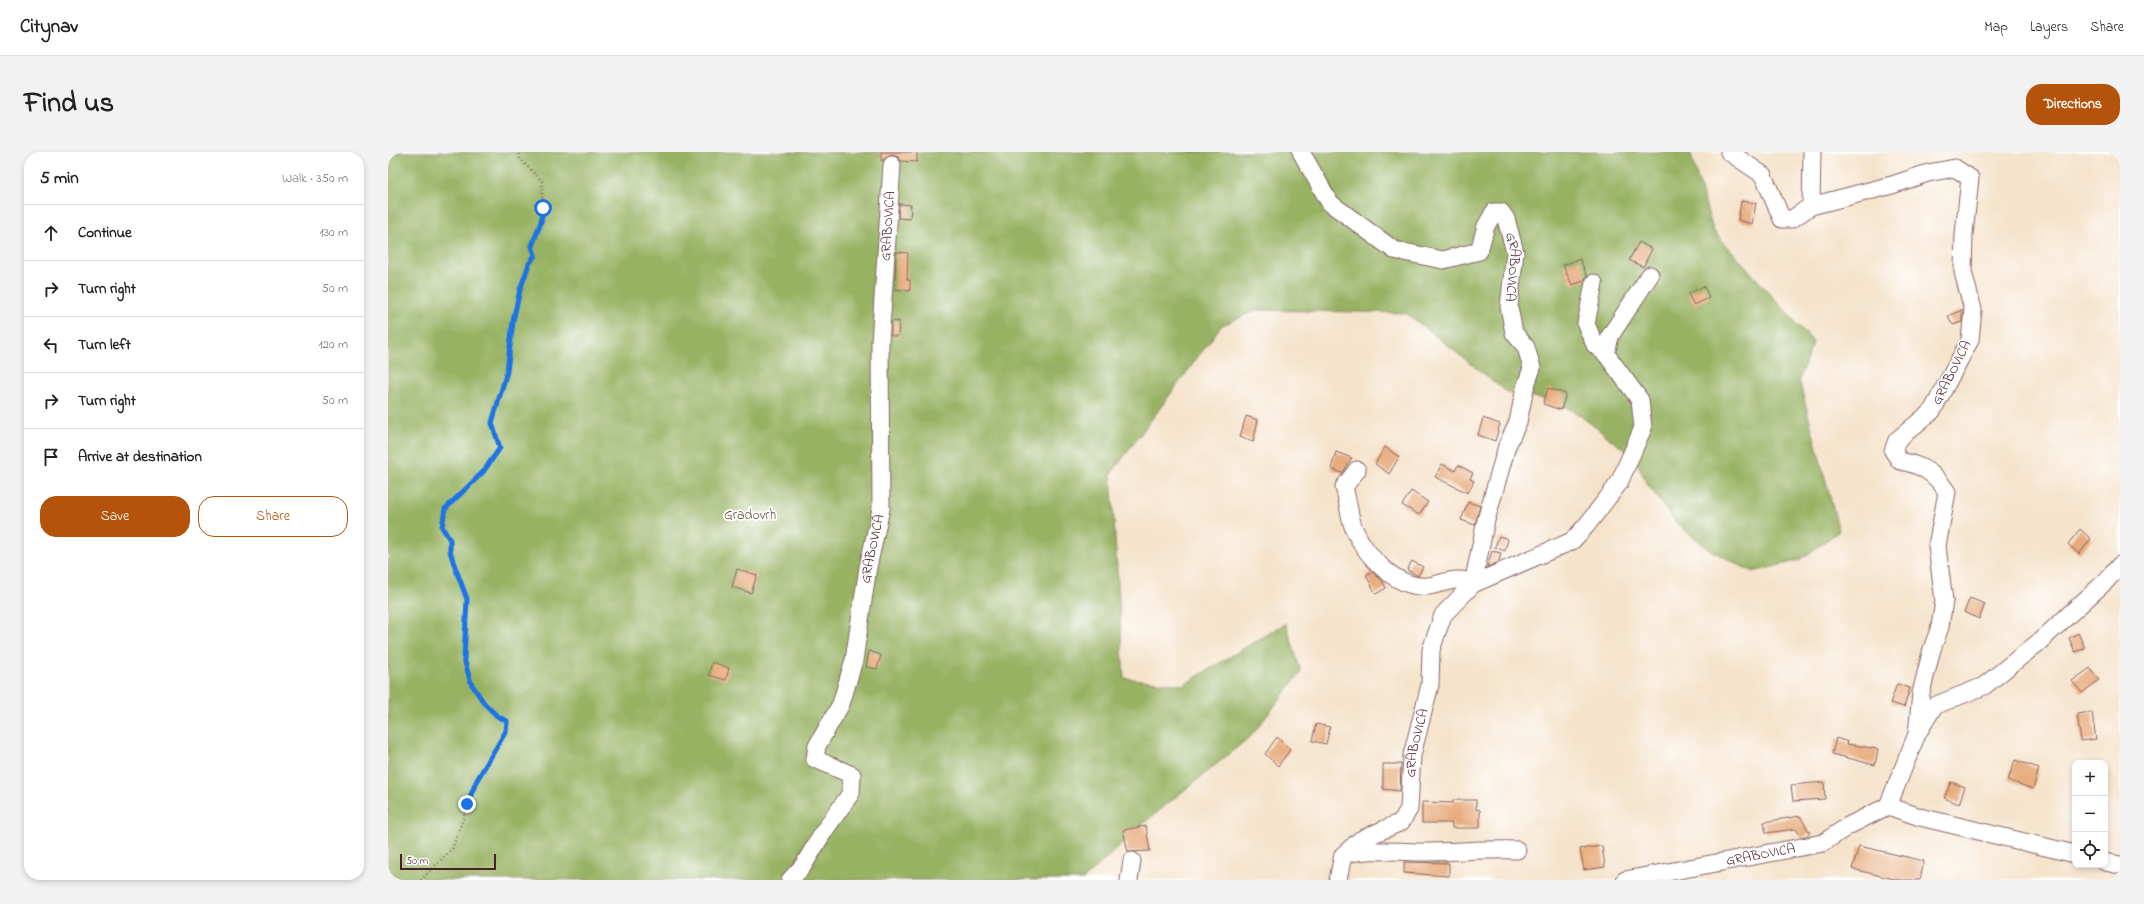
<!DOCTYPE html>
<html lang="en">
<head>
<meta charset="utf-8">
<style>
	:root { --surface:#fff; --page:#f2f2f2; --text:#202124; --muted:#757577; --line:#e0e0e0; --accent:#b45309 }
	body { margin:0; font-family:"Indie Flower",sans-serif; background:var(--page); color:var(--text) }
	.controls { position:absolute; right:12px; bottom:12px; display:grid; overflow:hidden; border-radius:8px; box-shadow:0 2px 6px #0003 }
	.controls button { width:36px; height:36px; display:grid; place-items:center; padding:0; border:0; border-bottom:1px solid var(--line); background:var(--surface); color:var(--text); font:20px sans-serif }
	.scale { position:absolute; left:12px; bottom:10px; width:96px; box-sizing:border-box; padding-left:4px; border:2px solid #4a1f2b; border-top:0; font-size:11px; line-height:14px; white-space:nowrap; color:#4a1f2b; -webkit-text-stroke:3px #fff; paint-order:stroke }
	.stop { position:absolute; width:12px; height:12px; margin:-9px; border:3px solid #1a73e8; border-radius:50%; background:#fff }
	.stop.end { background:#1a73e8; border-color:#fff; box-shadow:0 1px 4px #0008 }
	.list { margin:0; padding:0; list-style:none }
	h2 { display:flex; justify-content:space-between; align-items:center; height:52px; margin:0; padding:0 16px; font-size:17px }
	h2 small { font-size:13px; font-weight:400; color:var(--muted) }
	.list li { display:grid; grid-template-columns:26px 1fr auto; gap:12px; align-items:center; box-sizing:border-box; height:56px; padding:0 16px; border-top:1px solid var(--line) }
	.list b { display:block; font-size:15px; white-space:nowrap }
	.list em { font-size:13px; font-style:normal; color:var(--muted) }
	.actions { display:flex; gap:8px; padding:12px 16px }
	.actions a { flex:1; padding:9px 0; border:1px solid var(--accent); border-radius:16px; text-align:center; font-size:14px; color:var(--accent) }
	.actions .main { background:var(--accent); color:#fff }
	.icon { flex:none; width:22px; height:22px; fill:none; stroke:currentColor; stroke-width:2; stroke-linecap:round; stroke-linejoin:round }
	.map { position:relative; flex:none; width:1732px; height:728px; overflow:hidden; border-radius:16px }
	header { display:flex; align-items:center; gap:24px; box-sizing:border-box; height:56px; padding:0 20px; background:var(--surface); border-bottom:1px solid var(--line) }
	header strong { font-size:19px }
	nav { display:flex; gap:22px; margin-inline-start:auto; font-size:14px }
	.intro { display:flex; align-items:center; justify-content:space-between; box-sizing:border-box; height:96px; padding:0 24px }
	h1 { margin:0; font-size:28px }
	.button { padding:10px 18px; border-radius:16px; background:var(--accent); color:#fff; font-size:14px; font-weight:700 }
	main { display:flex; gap:24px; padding:0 24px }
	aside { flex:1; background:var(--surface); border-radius:16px; box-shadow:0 2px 6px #0003 }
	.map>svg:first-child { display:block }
	.forest { fill:#98b264; stroke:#716848 }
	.building { fill:#e8ab7c }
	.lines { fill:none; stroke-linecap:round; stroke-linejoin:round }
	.minor-casing { stroke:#866463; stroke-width:19 }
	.path { stroke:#866463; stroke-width:2.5; stroke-dasharray:1 3; stroke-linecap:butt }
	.minor { stroke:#fff; stroke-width:17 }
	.route { stroke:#1a73e8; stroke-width:5 }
	.labels { text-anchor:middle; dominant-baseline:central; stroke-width:3.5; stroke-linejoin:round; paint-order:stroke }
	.street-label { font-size:14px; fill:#4a1f2b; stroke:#fff }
	.park-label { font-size:14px; fill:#6d5440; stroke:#fff }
</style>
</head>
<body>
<header>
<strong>Citynav</strong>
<nav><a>Map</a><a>Layers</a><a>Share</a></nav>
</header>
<div class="intro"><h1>Find us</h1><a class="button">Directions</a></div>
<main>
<aside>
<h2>5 min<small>Walk · 350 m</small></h2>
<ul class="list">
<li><svg class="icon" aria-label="ahead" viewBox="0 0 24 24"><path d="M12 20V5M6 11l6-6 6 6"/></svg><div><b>Continue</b></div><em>130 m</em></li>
<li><svg class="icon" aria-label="right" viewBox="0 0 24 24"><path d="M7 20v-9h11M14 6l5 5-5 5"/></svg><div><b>Turn right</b></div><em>50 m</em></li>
<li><svg class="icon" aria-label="left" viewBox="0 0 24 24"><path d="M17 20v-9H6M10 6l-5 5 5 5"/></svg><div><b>Turn left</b></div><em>120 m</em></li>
<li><svg class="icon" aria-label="right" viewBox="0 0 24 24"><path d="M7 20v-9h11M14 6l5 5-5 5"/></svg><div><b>Turn right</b></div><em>50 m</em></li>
<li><svg class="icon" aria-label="arrive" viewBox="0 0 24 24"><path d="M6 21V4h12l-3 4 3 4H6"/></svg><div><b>Arrive at destination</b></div></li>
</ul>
<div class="actions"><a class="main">Save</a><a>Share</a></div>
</aside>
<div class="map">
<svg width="1732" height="728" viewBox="0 0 1732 728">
	<rect width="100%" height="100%" fill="#fff"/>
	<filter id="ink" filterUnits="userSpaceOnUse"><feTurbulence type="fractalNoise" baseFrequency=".025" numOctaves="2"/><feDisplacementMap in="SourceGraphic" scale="8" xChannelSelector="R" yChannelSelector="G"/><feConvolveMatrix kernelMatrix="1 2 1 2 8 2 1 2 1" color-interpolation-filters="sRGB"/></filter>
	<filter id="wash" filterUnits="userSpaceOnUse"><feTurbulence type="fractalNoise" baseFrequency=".012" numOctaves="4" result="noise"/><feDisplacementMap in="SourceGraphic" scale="16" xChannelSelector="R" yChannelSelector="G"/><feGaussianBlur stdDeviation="0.9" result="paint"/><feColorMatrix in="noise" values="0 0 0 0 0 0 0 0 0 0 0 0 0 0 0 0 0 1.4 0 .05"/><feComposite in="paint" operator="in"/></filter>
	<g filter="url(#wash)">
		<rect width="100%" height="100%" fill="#f5e3cb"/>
		<path class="forest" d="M0,0h1302l23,78 100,112 -14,38 40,151 -39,29 -47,12 -43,-22 -34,-27 -29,-39 -12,-26 -57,-44 -24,-13 -47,-9 -101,-79 -150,-3 -35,16 -110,148 13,204 59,7 103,-62 15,49 -50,64 -107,87 -61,57h-695z"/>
		<g id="blocks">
			<path class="building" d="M493,0h36v10l-16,-1 -3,-4 -6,-2 -11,6z
				M1353,49l15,2 -4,21 -14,-4z
				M511,52l12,1 -1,14 -12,-1z
				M1251,90l13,7 -9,18 -14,-7z
				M508,100l12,1 -1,27h3v11l-15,-2z
				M1192,107l7,17 -3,5 -12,4 -9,-20z
				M1316,134l5,12 -15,7 -6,-11z
				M1574,158v12l-9,3 -5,-9z
				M511,169l-1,15h-7v-14z
				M1160,236l18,6 -5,16 -18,-6z
				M858,264l12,4 -5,22 -13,-5z
				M1095,266l17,6 -5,17 -17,-6z
				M997,295l14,10 -10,17 -14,-10z
				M948,300l16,6 -10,15 -11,-4z
				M1054,312l13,7 3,-6 15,8 -3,6 4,2 -6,12 -33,-16z
				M1023,339l17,11 -9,13 -17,-10z
				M1080,350l12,4 -5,19 -14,-5z
				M1692,377l11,10 -12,15 -11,-10z
				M1111,384l9,3 -3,12 -10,-4z
				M1104,399l9,2 -2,9 -12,5z
				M1024,409l11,6 -5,9 -11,-6z
				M349,417l20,6 -6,18 -19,-6z
				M984,420l10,8 4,8 -10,6 -10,-19z
				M1582,446l15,6 -6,15 -15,-7z
				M1690,481l7,15 -10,4 -6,-14z
				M481,499l12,4 -4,14 -11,-2z
				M324,510l17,6 -3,12 -17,-5z
				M1702,516l9,12 -17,13 -10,-12z
				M1509,532l13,4 -6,19 -14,-4z
				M1704,560l4,27 -15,2 -4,-27z
				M928,572l14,3 -4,17 -14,-3z
				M889,585l13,13 -12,16 -13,-12z
				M1448,586l12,4 -1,2 31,5 -3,16 -43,-11z
				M1627,608l24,8 -6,21 -25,-9z
				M995,612h18l-1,27 -17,-2z
				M1436,630l1,17 -32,2 -2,-16z
				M1563,630l14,5 -6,17 -15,-6z
				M1065,648h23v9l4,1v18h-28v-5h-30v-21l31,1z
				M1412,664l10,17 -4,3 -5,1 -5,-8 -30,4 -2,-11z
				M758,674l4,25 -22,1 -5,-22z
				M1214,694l3,21 -21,3 -4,-21z
				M1471,694l65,15 -4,19h-22l-46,-11z
				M1016,710l45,1v13l-45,-3z"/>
		</g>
	</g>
	<g filter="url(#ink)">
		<use href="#blocks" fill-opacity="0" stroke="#866463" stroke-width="1"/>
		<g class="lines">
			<defs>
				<g id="minor">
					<path id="s1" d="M913,0l29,51 64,47 49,10 36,-9 7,-25 8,-14h7l5,7 9,33 -6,55 5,26 12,14 6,21 -7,20 -7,34 -11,24 -21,74 -13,64c-15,-9 -30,0 -45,2 -32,3 -62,-30 -74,-57 -5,-12 -6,-29 -10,-42l13,-17"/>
					<path d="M1341,0l34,23 19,44h10l19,-13"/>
					<path d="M1424,0l-1,54 81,-21 36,-12 27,-5 15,10 -6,56 -1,38 10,38 -3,30 -38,71 -35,29 -4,11 7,10c22,4 35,12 47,31l-10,54 7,55 -4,26 -8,22 -11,44 -4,41"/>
					<path d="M1218,202l4,-18 40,-61"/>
					<path d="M1500,654l29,-72 17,-28 50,-20 55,-44 67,-61 14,-16"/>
					<path d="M957,702c26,-6 49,-2 76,-2 32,0 64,-3 96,-2"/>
					<path d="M1717,710l15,3"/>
					<path id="s2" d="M402,728l13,-14 21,-35 27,-38 1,-18 -37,-16 2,-13 24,-42 13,-44 14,-93 13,-58 -1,-166 12,-178"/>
					<path d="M741,728l3,-19"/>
					<path id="s3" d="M950,728l5,-25 17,-15 41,-18 8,-13 3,-54 18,-70 1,-35 12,-35 30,-31 99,-43 14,-15 33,-43 24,-55 -3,-28 -34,-46 -11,-9 -9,-21 8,-41"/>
					<path id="s4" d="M1237,728l198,-37 25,-17 40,-20 32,11 155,37"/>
				</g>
			</defs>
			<use href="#minor" class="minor-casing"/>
			<path class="path" d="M33,728l31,-31 25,-69 29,-49 1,-10 -10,-5 -13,-13 -13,-20 -7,-24 3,-60 -12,-32 -5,-16v-11l-8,-13 3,-18 38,-37 16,-24 -7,-25 15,-52 6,-50 7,-31 9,-26 6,-9 -3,-9 9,-24 2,-14 -1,-27 -22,-22 -1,-7"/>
			<use href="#minor" class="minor"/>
		</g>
	</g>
	<g class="lines" filter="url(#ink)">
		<path class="route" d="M79,652l10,-24 29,-49 1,-10 -10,-5 -13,-13 -13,-20 -7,-24 3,-60 -12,-32 -5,-16v-11l-8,-13 3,-18 38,-37 17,-24 -8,-25 15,-52 6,-50 7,-31 9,-26 6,-9 -3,-9 9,-24 2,-14"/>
	</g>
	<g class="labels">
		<g class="street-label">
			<text stroke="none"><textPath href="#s2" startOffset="709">GRABOVICA</textPath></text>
			<text stroke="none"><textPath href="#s1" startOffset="332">GRABOVICA</textPath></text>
			<text transform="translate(1564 221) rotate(-63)">GRABOVICA</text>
			<text stroke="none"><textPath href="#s2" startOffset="385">GRABOVICA</textPath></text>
			<text stroke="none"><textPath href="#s3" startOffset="175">GRABOVICA</textPath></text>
			<text stroke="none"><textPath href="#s4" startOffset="138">GRABOVICA</textPath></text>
		</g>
		<g class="park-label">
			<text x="362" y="363">Gradovrh</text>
		</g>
	</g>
</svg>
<div class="controls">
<button>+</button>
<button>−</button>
<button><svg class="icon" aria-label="locate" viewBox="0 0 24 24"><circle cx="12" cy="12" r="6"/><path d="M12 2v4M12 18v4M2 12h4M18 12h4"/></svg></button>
</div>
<div class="scale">50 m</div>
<div class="stop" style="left:155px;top:56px"></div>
<div class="stop end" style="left:79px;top:652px"></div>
</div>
</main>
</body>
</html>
